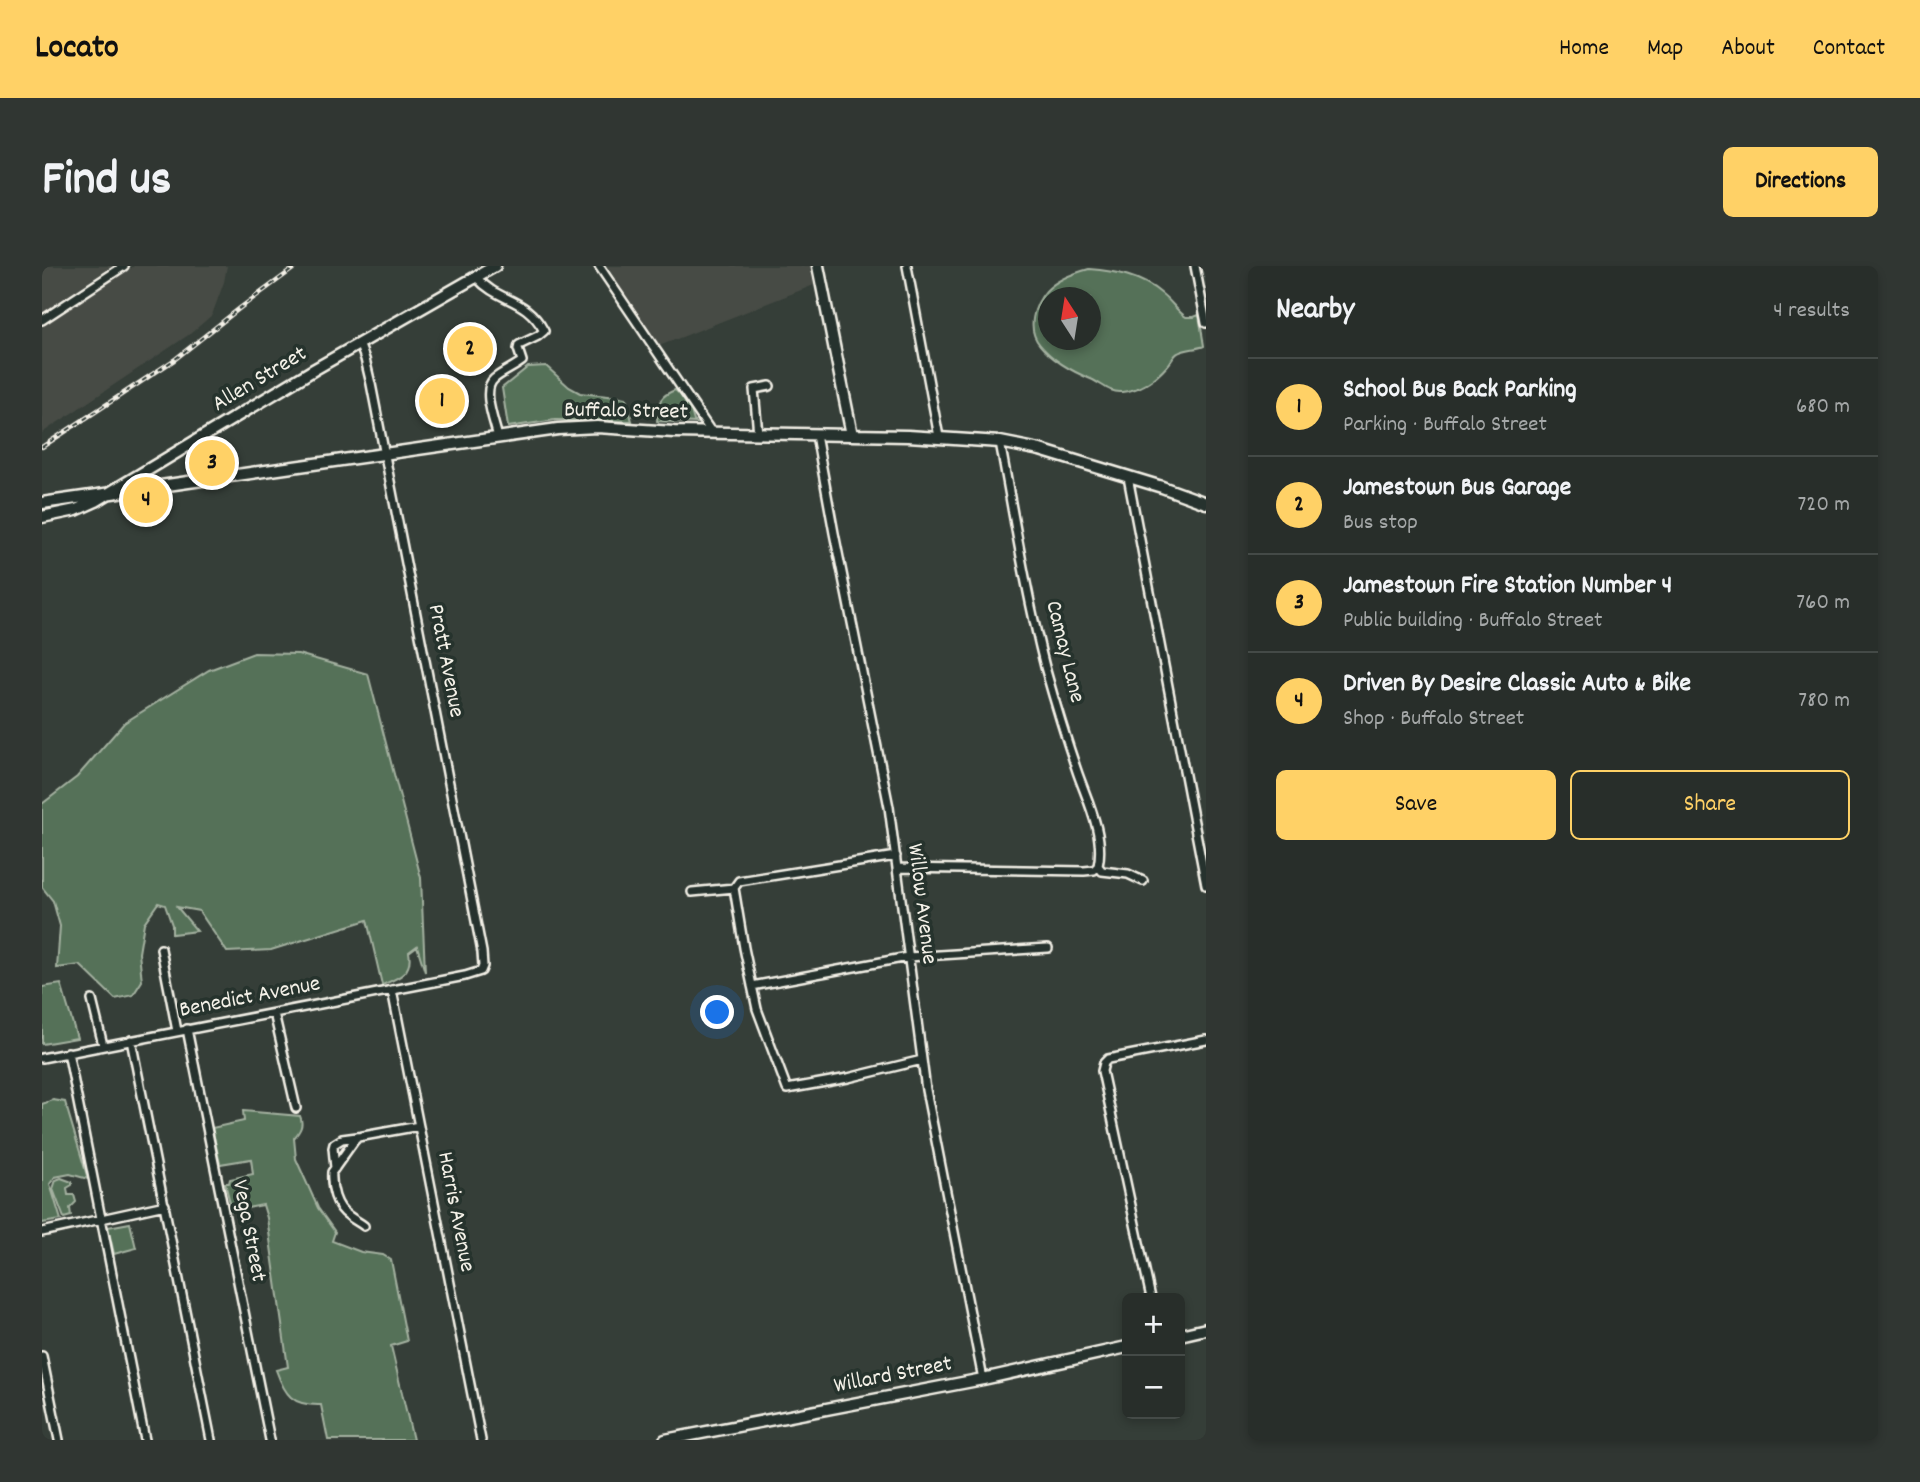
<!DOCTYPE html>
<html lang="en">
<head>
<meta charset="utf-8">
<style>
	:root { --surface:#282e2a; --page:#303632; --text:#f1f3f6; --muted:#a5a8a8; --line:#444a47; --accent:#ffd166 }
	body { margin:0; font-family:Dekko,sans-serif; background:var(--page); color:var(--text) }
	.controls { position:absolute; right:21px; bottom:21px; display:grid; overflow:hidden; border-radius:10px; box-shadow:0 4px 10px #0003 }
	.controls button { width:63px; height:63px; display:grid; place-items:center; padding:0; border:0; border-bottom:2px solid var(--line); background:var(--surface); color:var(--text); font:35px sans-serif }
	.compass { position:absolute; left:996px; top:21px; width:63px; height:63px; border-radius:50%; background:var(--surface); box-shadow:0 4px 10px #0003; rotate:348deg }
	.you { position:absolute; left:676px; top:747px; width:24px; height:24px; margin:-18px; border:5px solid #fff; border-radius:50%; background:#1a73e8; box-shadow:0 0 0 10px #1a73e833 }
	.badge { display:grid; place-items:center; width:46px; height:46px; border-radius:50%; background:var(--accent); color:#111; font-size:23px; font-weight:700 }
	.pin { position:absolute; translate:-50% -50%; border:4px solid #fff; box-shadow:0 2px 7px #0006 }
	.list { margin:0; padding:0; list-style:none }
	h2 { display:flex; justify-content:space-between; align-items:center; height:91px; margin:0; padding:0 28px; font-size:30px }
	h2 small { font-size:23px; font-weight:400; color:var(--muted) }
	.list li { display:grid; grid-template-columns:46px 1fr auto; gap:21px; align-items:center; box-sizing:border-box; height:98px; padding:0 28px; border-top:2px solid var(--line) }
	.list b { display:block; font-size:26px; white-space:nowrap }
	.list p { margin:0; font-size:23px; white-space:nowrap; color:var(--muted) }
	.list em { font-size:23px; font-style:normal; color:var(--muted) }
	.actions { display:flex; gap:14px; padding:21px 28px }
	.actions a { flex:1; padding:16px 0; border:2px solid var(--accent); border-radius:10px; text-align:center; font-size:24px; color:var(--accent) }
	.actions .main { background:var(--accent); color:#111 }
	.map { position:relative; flex:none; width:1164px; height:1174px; overflow:hidden; border-radius:10px }
	header { display:flex; align-items:center; gap:42px; box-sizing:border-box; height:98px; padding:0 35px; background:var(--accent); color:#111 }
	header strong { font-size:33px }
	nav { display:flex; gap:38px; margin-inline-start:auto; font-size:24px }
	.intro { display:flex; align-items:center; justify-content:space-between; box-sizing:border-box; height:168px; padding:0 42px }
	h1 { margin:0; font-size:49px }
	.button { padding:18px 32px; border-radius:10px; background:var(--accent); color:#111; font-size:24px; font-weight:700 }
	main { display:flex; gap:42px; padding:0 42px }
	aside { flex:1; background:var(--surface); border-radius:10px; box-shadow:0 4px 10px #0003 }
	.map>svg:first-child { display:block }
	.built { fill:#474b45 }
	.green { fill:#547159; stroke:#a4b1a0; stroke-width:2; fill-rule:evenodd }
	.lines { fill:none; stroke-linecap:round; stroke-linejoin:round }
	.minor-casing { stroke:#f4f1e8; stroke-width:12 }
	.tertiary-casing { stroke:#f4f1e8; stroke-width:15 }
	.minor { stroke:#26332d; stroke-width:7 }
	.tertiary { stroke:#26332d; stroke-width:10 }
	.rail-casing { stroke:#f4f1e8; stroke-width:4.5 }
	.rail { stroke:#26332d; stroke-width:2; stroke-dasharray:5; stroke-linecap:butt }
	.labels { text-anchor:middle; dominant-baseline:central; stroke-width:7; stroke-linejoin:round; paint-order:stroke }
	.street-label { font-size:23px; fill:#f4f1e8; stroke:#26332d }
</style>
</head>
<body>
<header>
<strong>Locato</strong>
<nav><a>Home</a><a>Map</a><a>About</a><a>Contact</a></nav>
</header>
<div class="intro"><h1>Find us</h1><a class="button">Directions</a></div>
<main>
<div class="map">
<svg width="1164" height="1174" viewBox="0 0 1164 1174">
	<rect width="100%" height="100%" fill="#353e38"/>
	<filter id="ink" filterUnits="userSpaceOnUse"><feTurbulence type="fractalNoise" baseFrequency=".0143" numOctaves="2"/><feDisplacementMap in="SourceGraphic" scale="14" xChannelSelector="R" yChannelSelector="G"/><feConvolveMatrix kernelMatrix="1 2 1 2 8 2 1 2 1" color-interpolation-filters="sRGB"/></filter>
	<g filter="url(#ink)">
		<path class="built" d="M0,0h70l-70,47z
			M92,0h93l-3,16 -12,33 -22,19 -148,99v-108z
			M565,0h203l4,19 -155,61z"/>
		<path class="green" d="M1047,3c25,2 53,7 73,25 9,7 15,17 24,23h8l5,-2 5,31c-7,3 -19,3 -26,7 -4,2 -7,9 -10,12 -12,14 -28,25 -46,27 -12,1 -19,-7 -29,-12 -20,-8 -39,-18 -53,-35 -14,-16 -6,-40 6,-54 11,-12 28,-18 43,-22zM1006,32h42v42h-42z
			M504,100l23,21 11,6 46,5 6,23 -77,-1 -47,7 -6,-39 26,-21z
			M633,124c11,8 16,18 19,31l3,2 -40,-2c2,-17 0,-24 18,-31z
			M212,387l44,1 70,20 53,204 4,94 -8,-26 -8,6c4,21 -10,26 -27,33l-15,-65 -96,30 -44,2 -28,-41 -22,-4 20,24 -25,3v-9l-7,-20 -7,-2 -14,20 -5,30 3,28 -9,14 -18,4 -35,-34 -23,3 3,-42 -7,-25 -11,-14v-83l35,-27 47,-54 85,-53z
			M19,718l16,54 -35,6v-57z
			M11,834l12,2 23,77 -18,-5 -15,3 -5,7 11,36 -19,3v-119z
			M201,845l57,5c4,9 0,15 -6,22l2,21 22,49 17,24 -3,9 29,11 22,3 8,5 16,81 -16,5 22,94h-85l-7,-35c-29,1 -36,-10 -45,-35l12,-3 -21,-149 -4,-13 -31,6 -7,-28h4l1,-4 23,-5 -2,-15 -31,5 -8,-36 32,-7z
			M19,912l11,4v3l-5,3 1,7h6l2,7 -6,6 1,8 -7,2 -11,-29 3,-9z
			M88,957l6,25 -22,6 -6,-27z"/>
		<g class="lines">
			<defs>
				<path id="minor" d="M557,0l113,167
					M865,0l32,171
					M1153,0l11,57
					M434,11c23,26 49,19 68,54l-6,5 -19,9 -1,4 4,12c-9,7 -20,11 -28,18 -13,11 1,44 4,59
					M0,54l82,-54
					M716,168l-4,-45 16,-3
					M774,169l18,98 55,274 37,283 57,289
					M958,176c14,75 26,151 45,225 10,36 21,72 33,107 10,28 27,62 20,92
					M1086,211l78,408
					M1056,600l4,5 26,3 15,7
					M856,602l186,3 10,-1 4,-4
					M692,622l10,60 13,61 30,80 61,-11 74,-18
					M650,626l42,-4 5,-7 157,-25
					M119,683l16,82
					M710,720l156,-29 140,-9
					M350,724l89,450
					M50,734l11,45
					M232,747l22,95
					M145,763l83,411
					M89,774l80,400
					M26,786l77,388
					M0,792l423,-82 16,-5 2,-5 -1,-14 -111,-568 -6,-25 -6,-16
					M293,902l-2,-20 1,-4 8,-5 15,-2
					M322,960c-5,-4 -10,-6 -15,-10 -14,-9 -18,-29 -17,-44l22,-31 4,-4 61,-11
					M0,966l123,-27
					M1109,1032l-49,-227 2,-8 4,-4 98,-19
					M0,1090l17,84"/>
				<path id="tertiary" d="M776,0l34,169
					M0,237l516,-74 39,-2 77,5 234,4 92,6 40,8 122,37 44,16
					M0,251l34,-7 20,-9 219,-132 180,-103
					M1138,1069l26,-6
					M623,1174l318,-61 144,-32"/>
			</defs>
			<use href="#minor" class="minor-casing"/>
			<use href="#tertiary" class="tertiary-casing"/>
			<use href="#minor" class="minor"/>
			<use href="#tertiary" class="tertiary"/>
			<defs>
				<path id="rail" d="M0,181l132,-87 66,-52 57,-42"/>
			</defs>
			<use href="#rail" class="rail-casing"/>
			<use href="#rail" class="rail"/>
		</g>
	</g>
	<g class="labels">
		<g class="street-label">
			<text transform="translate(218 114) rotate(-31)">Allen Street</text>
			<text transform="translate(584 146) rotate(1)">Buffalo Street</text>
			<text transform="translate(1022 386) rotate(76)">Camay Lane</text>
			<text transform="translate(403 395) rotate(79)">Pratt Avenue</text>
			<text transform="translate(879 638) rotate(83)">Willow Avenue</text>
			<text transform="translate(208 732) rotate(-11)">Benedict Avenue</text>
			<text transform="translate(413 946) rotate(79)">Harris Avenue</text>
			<text transform="translate(206 965) rotate(79)">Vega Street</text>
			<text transform="translate(851 1110) rotate(-11)">Willard Street</text>
		</g>
	</g>
</svg>
<div class="controls">
<button>+</button>
<button>−</button>
</div>
<svg class="compass" viewBox="-18 -18 36 36"><path d="M0-13l5 13h-10z" fill="#e53935"/><path d="M0 13l5-13h-10z" fill="#a5a8a8"/></svg>
<div class="you"></div>
<div class="pin badge" style="left:400px;top:135px">1</div>
<div class="pin badge" style="left:428px;top:83px">2</div>
<div class="pin badge" style="left:170px;top:197px">3</div>
<div class="pin badge" style="left:104px;top:234px">4</div>
</div>
<aside>
<h2>Nearby<small>4 results</small></h2>
<ul class="list">
<li><span class="badge">1</span><div><b>School Bus Back Parking</b><p>Parking · Buffalo Street</p></div><em>680 m</em></li>
<li><span class="badge">2</span><div><b>Jamestown Bus Garage</b><p>Bus stop</p></div><em>720 m</em></li>
<li><span class="badge">3</span><div><b>Jamestown Fire Station Number 4</b><p>Public building · Buffalo Street</p></div><em>760 m</em></li>
<li><span class="badge">4</span><div><b>Driven By Desire Classic Auto &amp; Bike</b><p>Shop · Buffalo Street</p></div><em>780 m</em></li>
</ul>
<div class="actions"><a class="main">Save</a><a>Share</a></div>
</aside>
</main>
</body>
</html>
